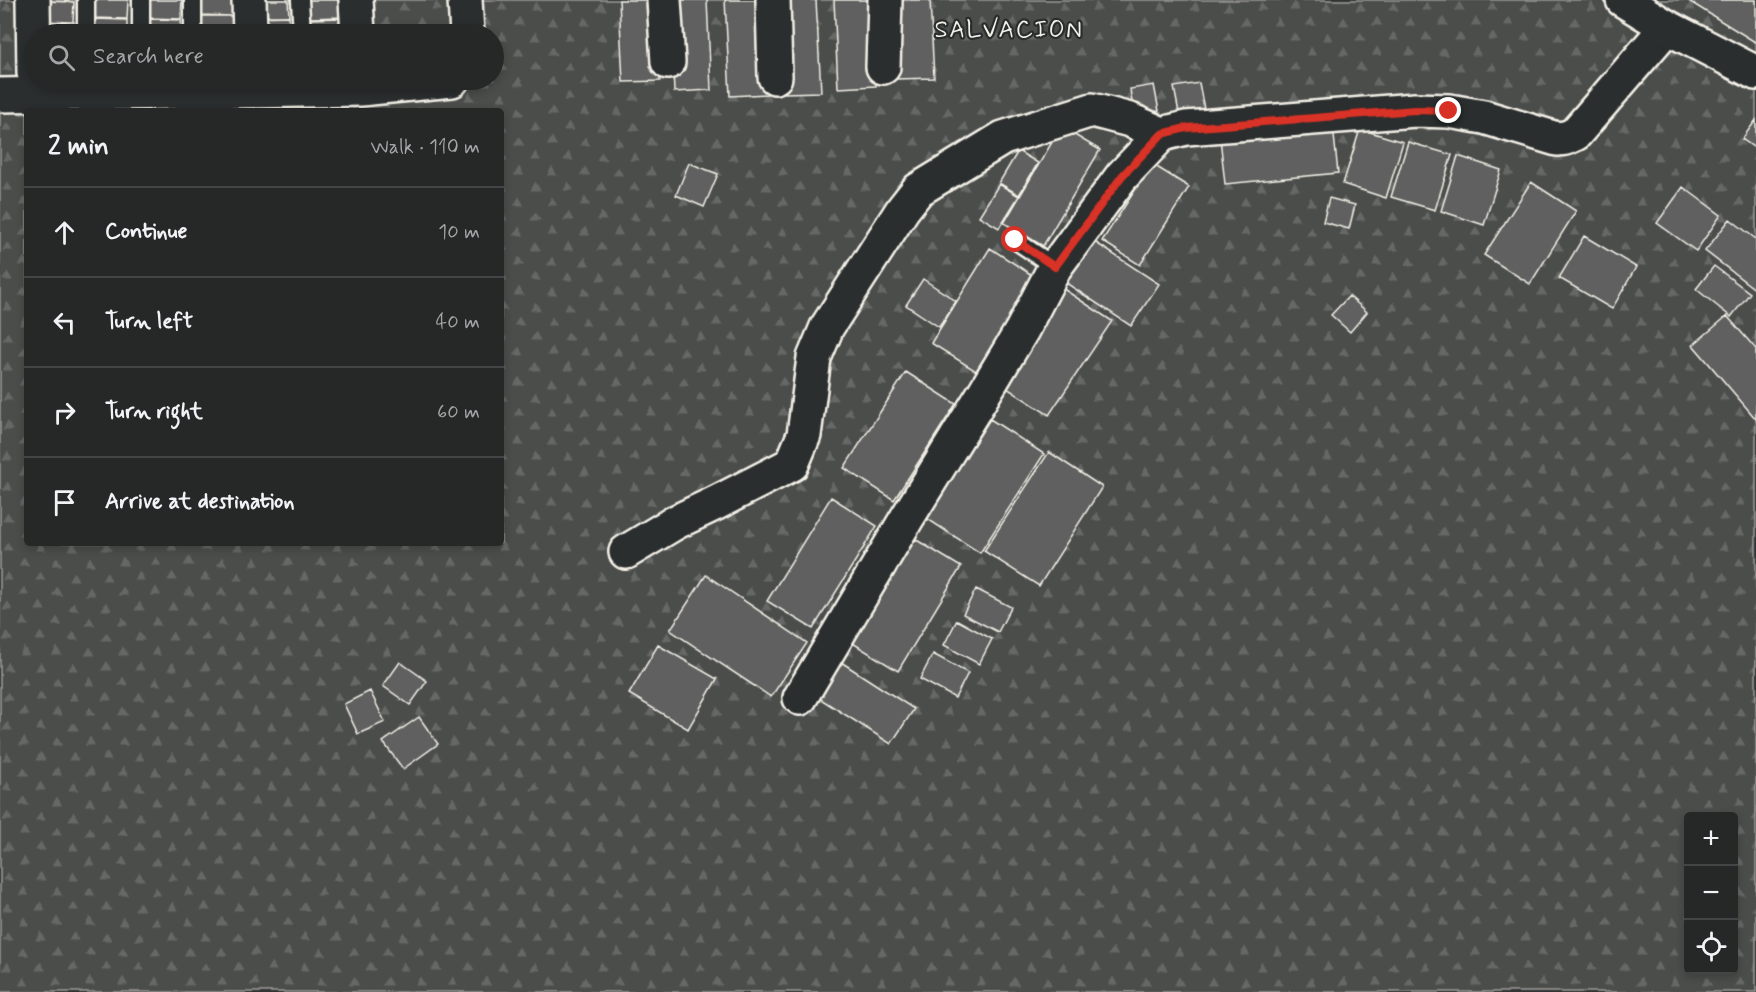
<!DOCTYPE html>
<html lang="en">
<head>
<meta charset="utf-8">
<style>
	:root { --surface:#262828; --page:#2e3030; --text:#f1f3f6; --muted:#a4a6a8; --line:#424445 }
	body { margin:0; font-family:Mynerve,sans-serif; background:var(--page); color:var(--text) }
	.controls { position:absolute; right:18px; bottom:18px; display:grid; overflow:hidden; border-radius:6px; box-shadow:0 3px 9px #0003 }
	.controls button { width:54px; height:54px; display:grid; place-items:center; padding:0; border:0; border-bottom:2px solid var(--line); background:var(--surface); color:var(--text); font:30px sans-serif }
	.stop { position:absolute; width:18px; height:18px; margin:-14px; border:4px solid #d93025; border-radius:50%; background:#fff }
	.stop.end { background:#d93025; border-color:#fff; box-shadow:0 2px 6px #0008 }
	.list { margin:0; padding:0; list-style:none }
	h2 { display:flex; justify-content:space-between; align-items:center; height:78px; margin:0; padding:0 24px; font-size:26px }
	h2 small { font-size:20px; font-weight:400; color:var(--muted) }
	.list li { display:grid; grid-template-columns:39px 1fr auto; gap:18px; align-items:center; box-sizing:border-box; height:90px; padding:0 24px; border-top:2px solid var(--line) }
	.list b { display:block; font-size:22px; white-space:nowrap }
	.list em { font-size:20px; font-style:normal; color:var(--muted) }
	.icon { flex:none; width:33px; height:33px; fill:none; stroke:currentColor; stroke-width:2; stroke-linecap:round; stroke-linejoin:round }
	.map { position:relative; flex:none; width:1756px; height:992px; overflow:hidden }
	.search { position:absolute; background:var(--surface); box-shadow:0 3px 9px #0003; left:24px; top:24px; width:480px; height:66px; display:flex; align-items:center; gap:15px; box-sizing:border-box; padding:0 21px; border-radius:33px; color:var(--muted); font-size:22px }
	.panel { position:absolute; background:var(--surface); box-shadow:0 3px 9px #0003; left:24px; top:108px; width:480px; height:438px; border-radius:6px }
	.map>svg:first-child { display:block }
	.forest { fill:url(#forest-firs); stroke:#a09f9a; stroke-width:1.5; fill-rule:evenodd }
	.building { fill:#5f605f; stroke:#f4f1e8; stroke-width:1.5 }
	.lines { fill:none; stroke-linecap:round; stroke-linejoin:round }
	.lane-casing { stroke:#f4f1e8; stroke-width:21 }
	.street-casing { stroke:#f4f1e8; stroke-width:38 }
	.secondary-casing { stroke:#f4f1e8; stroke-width:38 }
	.lane { stroke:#2a2d2e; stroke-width:16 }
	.street { stroke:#2a2d2e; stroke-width:33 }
	.secondary { stroke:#2a2d2e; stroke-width:33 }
	.route { stroke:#d93025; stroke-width:8 }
	.labels { text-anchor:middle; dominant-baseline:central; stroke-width:4.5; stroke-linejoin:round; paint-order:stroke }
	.quarter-label { font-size:24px; letter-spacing:1.5px; fill:#f4f1e8; stroke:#2a2d2e }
</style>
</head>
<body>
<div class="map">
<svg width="1756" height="992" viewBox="0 0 1756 992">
	<defs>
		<pattern id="forest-firs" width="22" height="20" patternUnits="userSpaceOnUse" patternTransform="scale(1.5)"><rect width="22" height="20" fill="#4b4d4c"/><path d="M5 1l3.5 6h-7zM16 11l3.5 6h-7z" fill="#666766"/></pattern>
	</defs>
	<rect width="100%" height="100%" fill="#323535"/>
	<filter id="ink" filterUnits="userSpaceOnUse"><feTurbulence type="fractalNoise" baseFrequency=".0167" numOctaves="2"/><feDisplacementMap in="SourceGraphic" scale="12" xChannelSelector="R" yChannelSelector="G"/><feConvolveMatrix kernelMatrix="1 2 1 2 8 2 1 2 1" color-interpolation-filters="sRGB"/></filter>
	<g filter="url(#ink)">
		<path class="forest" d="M0,0h1756v992h-1756zM34,34h460v46h-460zM27,111h474v432h-474zM1688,816h46v154h-46z"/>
		<path class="building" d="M95,0h33l-1,19 -33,-1z
			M148,0h34l-1,19 -33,-1z
			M199,0h34l-1,16 -33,-1z
			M255,0h33l1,16h-33z
			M309,0h33v17l-33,1z
			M619,0h37l4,81 -37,1z
			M670,0h37l4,90 -37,2z
			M725,0h37l5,94 -37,2z
			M779,0h37l5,92 -37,1z
			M834,0h37l5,86 -38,2z
			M893,0h37l4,78 -38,1z
			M1687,0h69v41l-1,1z
			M41,1l33,1 -1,20 -32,-1z
			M199,16h33v18h-34z
			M289,16v18h-33v-17z
			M342,18l1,16h-33l-1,-15z
			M95,19l32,1v14h-33z
			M148,19l33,1v14h-33z
			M40,22h34l-1,12h-33z
			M1199,83l5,26 -25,4 -5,-26z
			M1154,85l5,26 -25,4 -4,-26z
			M1756,120v29l-14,-10z
			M1333,126l5,47 -113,11 -5,-46z
			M1061,127l39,23 -57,96 -39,-23z
			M1360,129l43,13 -17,56 -43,-14z
			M1408,142l44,13 -17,55 -44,-13z
			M1018,151l20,12 -19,32 -20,-12z
			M1458,156l43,14 -17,55 -43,-14z
			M689,163l29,11 -14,33 -28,-12z
			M1152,164l37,23 -49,78 -38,-24z
			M1531,182l45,29 -46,73 -46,-29z
			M999,184l20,12 -20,32 -20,-12z
			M1683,187l38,28 -25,36 -39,-28z
			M1329,198l26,7 -6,24 -26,-7z
			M1730,219l26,20v51l-51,-39z
			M1584,236l52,31 -24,42 -53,-31z
			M1087,237l72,47 -28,42 -71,-47z
			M990,248l45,29 -59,94 -45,-28z
			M1714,266l36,27 -19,24 -35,-28z
			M923,279l33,22 -17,26 -33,-22z
			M1062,288l50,33 -63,94 -50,-32z
			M1349,296l18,16 -17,20 -19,-17z
			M1727,316l29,33v70l-63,-74z
			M906,372l50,32 -62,96 -50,-32z
			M990,419l54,35 -64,99 -54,-35z
			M1049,452l53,35 -63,99 -55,-35z
			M831,497l46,29 -64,103 -46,-28z
			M915,539l46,28 -63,104 -47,-29z
			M706,575l101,68 -36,54 -101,-67z
			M976,589l35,18 -13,25 -35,-18z
			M957,620l35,19 -13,25 -35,-19z
			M658,645l59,34 -29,50 -59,-35z
			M933,654l35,19 -13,25 -35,-19z
			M400,662l27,19 -17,24 -27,-19z
			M841,662l73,47 -23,35 -72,-46z
			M370,691l15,31 -27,12 -14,-30z
			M419,717l19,27 -35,25 -20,-27z"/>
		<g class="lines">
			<defs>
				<path id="lane" d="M86,0v34
					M141,0v34
					M193,0v34
					M300,0l2,34
					M1015,240l40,27"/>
				<path id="street" d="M33,0l1,73
					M249,0l1,34
					M356,0l2,34
					M465,0l2,34
					M664,0l4,62
					M773,0l2,77
					M883,67l2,-67
					M0,95l360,-6 92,-9
					M626,552l50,-30 40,-19 76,-39 12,-29 10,-77 13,-31 76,-118 15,-19 85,-52 89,-28 38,10 32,14
					M800,698l107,-180 76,-123 39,-65 33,-63 67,-91 40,-42 24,-6 229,-18 34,1 35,6 73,22 9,-1 9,-4 92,-107"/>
				<path id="secondary" d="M1623,0l44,27 89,46"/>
			</defs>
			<use href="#lane" class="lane-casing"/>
			<use href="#street" class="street-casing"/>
			<use href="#secondary" class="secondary-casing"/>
			<use href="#lane" class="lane"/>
			<use href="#street" class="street"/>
			<use href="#secondary" class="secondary"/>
		</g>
	</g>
	<g class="lines" filter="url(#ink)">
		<path class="route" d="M1015,240l40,27 67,-91 40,-42 24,-6 229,-18 34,1"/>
	</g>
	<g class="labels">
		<g class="quarter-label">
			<text x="1009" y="30">SALVACION</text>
		</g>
	</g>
</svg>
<div class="controls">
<button>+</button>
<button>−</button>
<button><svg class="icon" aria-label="locate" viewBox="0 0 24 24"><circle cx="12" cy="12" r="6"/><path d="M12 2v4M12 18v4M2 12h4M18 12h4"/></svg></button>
</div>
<div class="stop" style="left:1015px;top:240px"></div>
<div class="stop end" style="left:1449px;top:111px"></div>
<div class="search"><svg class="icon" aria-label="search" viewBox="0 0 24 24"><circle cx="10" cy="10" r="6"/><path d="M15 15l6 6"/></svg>Search here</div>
<section class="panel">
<h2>2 min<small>Walk · 110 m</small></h2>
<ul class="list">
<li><svg class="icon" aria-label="ahead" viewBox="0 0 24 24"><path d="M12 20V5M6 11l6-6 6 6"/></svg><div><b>Continue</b></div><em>10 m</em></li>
<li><svg class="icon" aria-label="left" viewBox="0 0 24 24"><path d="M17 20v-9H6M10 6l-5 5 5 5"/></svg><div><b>Turn left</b></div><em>40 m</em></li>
<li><svg class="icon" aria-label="right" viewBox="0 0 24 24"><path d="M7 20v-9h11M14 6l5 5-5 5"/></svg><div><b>Turn right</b></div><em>60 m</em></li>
<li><svg class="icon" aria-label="arrive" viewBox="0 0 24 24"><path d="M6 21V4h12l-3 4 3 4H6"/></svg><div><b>Arrive at destination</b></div></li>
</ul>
</section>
</div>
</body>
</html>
